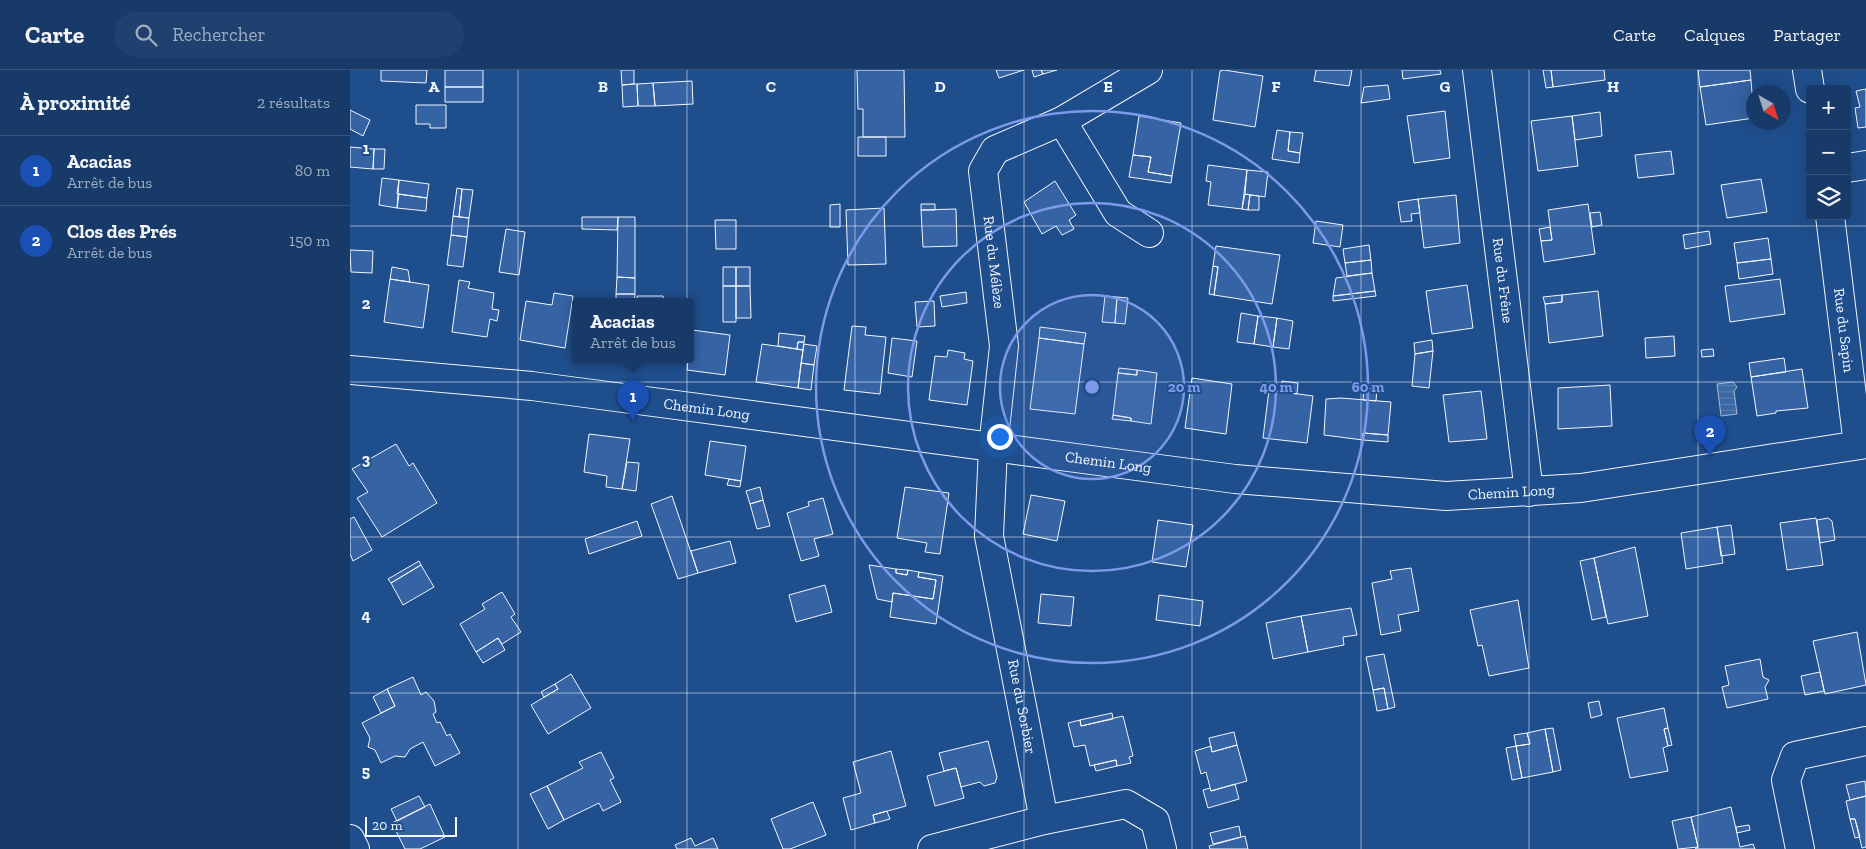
<!DOCTYPE html>
<html lang="fr">
<head>
<meta charset="utf-8">
<style>
	:root { --surface:#173a69; --page:#20416f; --text:#f1f3f6; --muted:#9eadc0; --line:#36547d; --accent:#e69b98 }
	body { margin:0; font-family:"Zilla Slab",serif; background:var(--page); color:var(--text) }
	.controls { position:absolute; right:15px; top:15px; display:grid; overflow:hidden; border-radius:5px; box-shadow:0 5px 20px #0002 }
	.controls button { width:45px; height:45px; display:grid; place-items:center; padding:0; border:0; border-bottom:1px solid var(--line); background:var(--surface); color:var(--text); font:25px sans-serif }
	.compass { position:absolute; left:1396px; top:15px; width:45px; height:45px; border-radius:50%; background:var(--surface); box-shadow:0 5px 20px #0002; rotate:141deg }
	.scale { position:absolute; left:15px; bottom:12px; width:92px; box-sizing:border-box; padding-left:5px; border:2px solid #f2f6ff; border-top:0; font-size:14px; line-height:18px; white-space:nowrap; color:#f2f6ff; -webkit-text-stroke:4px #1f4e8c; paint-order:stroke }
	.you { position:absolute; left:649px; top:366px; width:18px; height:18px; margin:-12px; border:4px solid #fff; border-radius:50%; background:#1a73e8; box-shadow:0 0 0 8px #1a73e833 }
	.badge { display:grid; place-items:center; width:32px; height:32px; border-radius:50%; background:var(--accent); color:#fff; font-size:16px; font-weight:700 }
	.pin { position:absolute; translate:-50% -41px; filter:drop-shadow(0 1px 2px #0008) }
	.pin::after { content:''; position:absolute; top:26px; width:18px; height:15px; background:inherit; clip-path:polygon(0 0,100% 0,50% 100%) }
	.popup { position:absolute; left:222px; top:228px; width:122px; height:65px; box-sizing:border-box; display:grid; place-content:center; border-radius:5px; background:var(--surface); filter:drop-shadow(0 1px 4px #0005); font-size:16px; white-space:nowrap; color:var(--muted) }
	.popup b { font-size:19px; color:var(--text) }
	.popup::after { content:''; position:absolute; left:50%; top:100%; margin-left:-10px; border:10px solid transparent; border-top-color:var(--surface) }
	.list { margin:0; padding:0; list-style:none }
	h2 { display:flex; justify-content:space-between; align-items:center; height:65px; margin:0; padding:0 20px; font-size:21px }
	h2 small { font-size:16px; font-weight:400; color:var(--muted) }
	.list li { display:grid; grid-template-columns:32px 1fr auto; gap:15px; align-items:center; box-sizing:border-box; height:70px; padding:0 20px; border-top:1px solid var(--line) }
	.list b { display:block; font-size:19px; white-space:nowrap }
	.list p { margin:0; font-size:16px; white-space:nowrap; color:var(--muted) }
	.list em { font-size:16px; font-style:normal; color:var(--muted) }
	.icon { flex:none; width:28px; height:28px; fill:none; stroke:currentColor; stroke-width:2; stroke-linecap:round; stroke-linejoin:round }
	.map { position:relative; flex:none; width:1516px; height:779px; overflow:hidden }
	header { display:flex; align-items:center; gap:30px; box-sizing:border-box; height:70px; padding:0 25px; background:var(--surface); border-bottom:1px solid var(--line) }
	header strong { font-size:24px }
	nav { display:flex; gap:28px; margin-inline-start:auto; font-size:18px }
	.search { width:350px; height:45px; background:var(--page); display:flex; align-items:center; gap:12px; box-sizing:border-box; padding:0 18px; border-radius:28px; color:var(--muted); font-size:19px }
	main { display:flex }
	aside { flex:1; background:var(--surface) }
	.map>svg:first-child { display:block }
	.water { fill:url(#water-rules); stroke:#a8bbd7 }
	.building { fill:#3563a3; stroke:#f2f6ff }
	.lines { fill:none; stroke-linecap:round; stroke-linejoin:round }
	.street-casing { stroke:#f2f6ff; stroke-width:30 }
	.street { stroke:#1f4e8c; stroke-width:28 }
	.grid { fill:none; stroke:#f2f6ff; stroke-width:1; stroke-opacity:0.55 }
	.ring { fill:none; stroke:#7d9aea; stroke-width:2.5 }
	.labels { text-anchor:middle; dominant-baseline:central; stroke-width:4; stroke-linejoin:round; paint-order:stroke }
	.street-label { font-size:15px; fill:#f2f6ff; stroke:#1f4e8c }
	.grid-label { font-size:16px; text-anchor:middle; font-weight:bold; fill:#f2f6ff; stroke:#1f4e8c; stroke-width:4; stroke-linejoin:round; paint-order:stroke }
	.centre { fill:#7d9aea; stroke:#1f4e8c; stroke-width:2.5 }
	.ring-label { font-size:15px; text-anchor:middle; font-weight:bold; fill:#7d9aea; stroke:#1f4e8c; stroke-width:4; stroke-linejoin:round; paint-order:stroke }
</style>
</head>
<body>
<header>
<strong>Carte</strong>
<div class="search"><svg class="icon" aria-label="search" viewBox="0 0 24 24"><circle cx="10" cy="10" r="6"/><path d="M15 15l6 6"/></svg>Rechercher</div>
<nav><a>Carte</a><a>Calques</a><a>Partager</a></nav>
</header>
<main>
<aside>
<h2>À proximité<small>2 résultats</small></h2>
<ul class="list">
<li><span class="badge" style="background:#1a4fb4">1</span><div><b>Acacias</b><p>Arrêt de bus</p></div><em>80 m</em></li>
<li><span class="badge" style="background:#1a4fb4">2</span><div><b>Clos des Prés</b><p>Arrêt de bus</p></div><em>150 m</em></li>
</ul>
</aside>
<div class="map">
<svg width="1516" height="779" viewBox="0 0 1516 779">
	<defs>
		<pattern id="water-rules" width="6" height="5" patternUnits="userSpaceOnUse" patternTransform="scale(1.25)"><rect width="6" height="5" fill="#3b69a3"/><path d="M0 2.5h6" fill="none" stroke="#587fb1"/></pattern>
	</defs>
	<rect width="100%" height="100%" fill="#1f4e8c"/>
	<path class="water" d="M1383,312l4,5 -3,4 3,23 -16,2 -4,-32z"/>
	<path class="building" d="M31,0h46l-1,13 -45,-2z
		M95,0h38v17h-38z
		M271,0h13v14l-12,1z
		M507,0h47l1,67h-42v-28h-5z
		M646,0h28l-25,8z
		M682,0h9l2,4 -9,3z
		M691,0h16l-14,4z
		M874,0l39,6 -8,51 -42,-7 7,-49z
		M966,0h36l-3,16 -35,-5z
		M1052,0h38l1,4 -38,5z
		M1193,0h8l2,17 -7,1z
		M1201,0h53l1,10 -52,7z
		M1348,0h52l1,10 -51,7z
		M1401,10l3,38 -48,7 -6,-38z
		M342,11l1,23 -38,2 -2,-23z
		M303,13l2,23h-17l-1,-22z
		M284,14h3l1,22 -15,1 -1,-22z
		M1038,15l2,14 -29,4 3,-16z
		M95,17h38v15h-38z
		M1516,19v38l-8,1 -3,-20 5,-1 -4,-16z
		M66,35h30v23h-16v-4h-14z
		M0,40l20,10 -7,16 -13,-7z
		M1095,41l5,47 -36,5 -7,-47z
		M1250,42l2,24 -27,4 -3,-24z
		M789,46l42,7 -9,53 -24,-4 3,-15 -18,-2z
		M1222,46l6,50 -40,5 -7,-50z
		M927,60l13,2 -2,19 12,2 -1,10 -27,-4z
		M940,62l13,1 -3,20 -12,-2z
		M508,67h28v19h-28z
		M0,77l24,2 -1,20 -23,-2z
		M24,79h11l-1,20h-11z
		M1321,81l3,23 -36,4 -3,-23z
		M783,85l18,2 -3,15 24,4 -1,7 -42,-6z
		M858,95l39,5 -5,39 -34,-4 3,-23 -5,-1z
		M897,100l21,2 -3,25 -20,-3z
		M32,108l17,2 -2,28 -18,-3z
		M1411,109l6,33 -40,6 -6,-33z
		M49,110l30,4 -2,14 -30,-4z
		M705,111l21,34 -7,5 5,9 -12,6 -6,-9 -14,8 -18,-32z
		M107,118l5,1 -3,28 -6,-1z
		M112,119l11,1 -4,28 -10,-1z
		M49,124l28,4 -1,13 -29,-3z
		M895,124l5,1 -2,15 -6,-1z
		M900,125l9,1v14h-11z
		M1106,125l4,48 -36,5 -6,-49z
		M1068,129l2,14 -9,1 1,7 -11,1 -3,-20z
		M490,134v23h-10v-22z
		M571,134h14v6h-14z
		M1238,134l7,50 -51,8 -3,-21 11,-1 -4,-30z
		M534,138l2,56 -38,1 -2,-55z
		M606,139l1,37 -34,1 -2,-37z
		M1250,142l2,13 -10,2 -2,-14z
		M103,146l16,2 -2,19 -16,-2z
		M232,147h36l-1,13 -35,-1z
		M268,147h17v61l-18,-1z
		M365,150h21v29h-20z
		M966,151l27,4 -3,22 -27,-4z
		M1200,157l2,13 -11,1 -2,-12z
		M156,159l19,3 -6,43 -20,-3z
		M1359,161l2,13 -26,5 -2,-14z
		M101,165l16,2 -4,30 -16,-2z
		M1418,168l3,21 -34,4 -3,-20z
		M1019,175l2,15 -26,3 -2,-14z
		M866,176l64,9 -8,49 -58,-9 4,-28 -5,-1z
		M0,180l23,1 -1,22 -21,-1z
		M1421,189l2,15 -34,5 -2,-16z
		M1021,190l1,13 -25,3 -2,-13z
		M863,196l5,1 -4,28 -5,-1z
		M42,197l16,3 2,12 -20,-3z
		M373,197h13v19h-13z
		M386,197h14v19h-14z
		M1022,203l3,18 -42,5 3,-18z
		M267,207l18,1v16h-19z
		M40,209l39,6 -6,43 -39,-6z
		M1430,209l5,35 -55,8 -5,-36z
		M109,210l11,2 -2,6 26,5 -2,16 7,1 -2,11 -7,-2 -3,18 -35,-5z
		M1117,215l6,43 -41,6 -6,-43z
		M373,216h13v36h-13z
		M386,216h14l1,32h-15z
		M1025,221l1,5 -43,5v-5z
		M1248,221l5,45 -54,7 -4,-39 17,-2v-7z
		M616,222l1,11 -25,4 -2,-11z
		M204,223l19,3 -8,52 -45,-8 6,-39 26,4z
		M266,224h19l-1,8h-18z
		M1212,225v7l-17,2 -2,-7z
		M287,226h26l1,6h-27z
		M755,226l12,1 -2,26 -13,-1z
		M767,227l11,1 -3,26 -10,-1z
		M584,231l1,25 -18,1 -2,-25z
		M891,243l17,3 -4,28 -17,-2z
		M908,246l19,2 -4,29 -19,-3z
		M927,248l16,3 -4,28 -16,-2z
		M502,256l14,1 -1,8 21,2 -6,57 -36,-4z
		M690,257l46,6 -2,11 -45,-6z
		M342,260l38,5 -5,40 -38,-5 1,-10h2z
		M429,263l26,3 -1,6h-6l-1,7 -19,-3z
		M1324,266l1,20 -29,2 -1,-20z
		M542,268l25,3 -5,36 -24,-4z
		M689,268l45,6 -9,70 -45,-5z
		M1082,270l1,11 -18,3 -1,-11z
		M448,272h6l-1,8 -6,-1z
		M412,274l41,6 -5,38 -42,-6z
		M454,274l13,2 -3,19 -13,-2z
		M1363,279l1,7 -12,1 -1,-7z
		M598,280l17,3 -1,6 9,2 -6,44 -38,-5 6,-44 12,1z
		M1083,281l-4,37 -17,-2 3,-32z
		M1434,288l2,14 -35,5 -2,-14z
		M451,293l13,2 -3,25 -13,-2z
		M769,298l18,2v5l-19,-2z
		M1452,299l6,39 -32,3v2l-19,3 -6,-39z
		M787,300l20,3 -6,51 -20,-3v-3l-18,-3 5,-42 19,2z
		M842,308l40,6 -6,50 -41,-6z
		M932,311l16,2 -1,11 -16,-2z
		M1260,315l2,41 -54,3v-41z
		M1014,318l13,1 -1,12 -13,-1z
		M919,320l44,6 -6,47 -44,-5z
		M1131,321l6,48 -38,3 -6,-47z
		M991,328l50,4 -3,33 -25,-2v7l-39,-5 2,-36z
		M763,345l18,3v3l-19,-2z
		M1013,363l25,2v7l-25,-2z
		M239,364l41,5 -8,50 -16,-2 1,-11 -23,-4z
		M360,371l36,5 -5,35 -36,-6z
		M46,374l13,22 4,-3 24,40 -55,34 -25,-39 11,-6 -16,-23z
		M277,392l12,1 -3,28 -14,-2z
		M379,409l12,2 -1,6 -13,-2z
		M410,417l3,13 -13,4 -4,-13z
		M555,417l44,6 -9,61 -15,-2 2,-9 -30,-5z
		M681,425l34,6 -8,40 -34,-7z
		M322,426l26,77 -20,6 -27,-75z
		M473,428l10,36 -19,5 5,17 -18,5 -14,-48 22,-7 -1,-4z
		M413,430l7,26 -13,3 -7,-25z
		M4,447l18,33 -19,11 -3,-7v-35z
		M1466,448l7,47 -36,5 -7,-47z
		M1478,448l4,3 3,19 -15,3 -3,-23z
		M808,450l35,5 -7,42 -34,-5z
		M287,451l5,15 -53,18 -4,-15z
		M1381,455l4,29 -14,2 -4,-29z
		M1367,457l6,36 -37,6 -5,-36z
		M380,471l6,22 -38,10 -7,-22z
		M1285,477l13,69 -40,8 -14,-66z
		M1244,488l12,59 -14,3 -12,-59z
		M69,491l2,4 -30,18 -3,-4z
		M71,495l13,22 -31,18 -12,-22z
		M519,495l27,4v4l11,2 1,-5 11,2 -1,5 18,3 -3,19 -40,-6 -1,9 -15,-3z
		M1061,498l8,43 -21,4 3,16 -20,4 -9,-52 20,-4 -2,-8z
		M546,499l12,1 -1,5 -11,-2z
		M569,502l24,4 -7,48 -46,-7 3,-24 40,6 3,-19 -18,-3z
		M475,515l7,27 -36,10 -7,-27z
		M152,522l13,22 -4,3 10,15 -19,12 -4,-6 -22,14 -16,-28 25,-15 -3,-5z
		M691,524l33,3 -3,29 -33,-3z
		M809,525l44,6 -3,25 -44,-6z
		M1168,530l11,68 -40,8 -7,-31 -4,1 -8,-36z
		M1001,538l6,27 -14,2 1,8 -36,7 -7,-36z
		M951,546l7,36 -35,7 -7,-36z
		M1507,562l9,53 -41,9 -12,-53z
		M148,568l7,12 -22,13 -7,-11z
		M1034,584l11,53 -7,2 -4,-21 -11,2 -7,-33z
		M1410,589l3,18 6,3 -4,7 3,12 -41,9 -5,-21 7,-2 -4,-19z
		M1470,602l4,19 -19,4 -4,-19z
		M221,604l20,34 -43,26 -17,-29 27,-16 -3,-5z
		M63,607l8,18 5,-3 8,9 2,11 -3,2 4,9 3,-1 7,14 3,-2 10,19 -25,13 -12,-24 -13,7 -5,8 -10,-1 -14,7 -6,-13 -7,-3 2,-9 -8,-15 33,-17 -8,-17z
		M205,614l3,5 -14,8 -3,-5z
		M1034,618l4,21 -11,2 -4,-21z
		M37,619l8,17 -14,7 -8,-16z
		M1249,631l3,14 -11,3 -3,-15z
		M1314,638l4,20 -4,1 4,17 -5,2 5,23 -38,7 -13,-60z
		M762,643l1,6 -32,7 -1,-6z
		M773,646l10,40 -4,1 2,6 -14,3 -1,-6 -26,6 -5,-21 -11,2 -6,-24 12,-3 1,6z
		M1203,658l8,42 -8,2 -8,-43z
		M1318,658l4,17 -4,1 -4,-17z
		M1195,659l8,43 -31,6 -6,-32 14,-2 -3,-11z
		M884,662l3,13 -25,7 -3,-14z
		M1177,663l3,11 -14,2 -2,-11z
		M638,671l9,36 -2,6 -11,3 -4,-4 -19,5 -5,-19 -12,3 -5,-18z
		M887,675l10,36 -36,10 -5,-19 -5,2 -6,-23 16,-5 1,6z
		M1166,676l6,32 -10,2 -6,-32z
		M541,681l15,55 -33,9 2,8 -24,7 -8,-32 18,-5 -8,-31z
		M251,682l13,26 -4,2 11,22 -18,9 -4,-8 -35,17 -17,-34 36,-18 -4,-6z
		M766,690l1,6 -21,5 -2,-6z
		M606,698l8,30 -29,8 -8,-30z
		M1515,711l1,15 -16,4 -4,-15z
		M885,714l4,15 -31,9 -5,-18 7,-2 1,3z
		M197,716l17,34 -16,9 -18,-35z
		M69,726l6,11 -28,14 -6,-12z
		M1516,726v51l-4,1 -7,-29h-5l-4,-18z
		M463,732l13,33 -36,14h-7l-12,-30z
		M80,734l15,33 -25,12h-15l-13,-26z
		M1381,737l9,40 13,-3 2,5h-60l3,-2 -7,-30z
		M537,741l3,8 -15,4 -2,-8z
		M1341,747l7,30 -20,2 -6,-28z
		M1500,749h5l5,18 -5,1z
		M1399,755l1,5 -13,3 -1,-6z
		M889,756l2,11 -28,7 -3,-11z
		M895,766l3,13h-38l-1,-3z
		M341,768l4,8 18,-8 5,11h-41l-2,-4z"/>
	<g class="lines">
		<defs>
			<g id="street">
				<path id="s1" d="M798,0l-86,51 -67,29 -12,21 21,175 -11,102 -4,88 55,284 82,-16 29,17 7,28"/>
				<path id="s2" d="M1127,0l52,422"/>
				<path d="M1457,0l3,19"/>
				<path d="M712,51l56,92 31,20"/>
				<path d="M1497,98l19,-3"/>
				<path id="s3" d="M1480,146l28,229"/>
				<path id="s4" d="M0,300l182,16 703,93 211,17 135,-8 285,-44"/>
				<path d="M0,769l5,10"/>
				<path d="M582,779l112,-29"/>
				<path d="M1450,779l-14,-69 9,-24 71,-15"/>
			</g>
		</defs>
		<use href="#street" class="street-casing"/>
		<use href="#street" class="street"/>
	</g>
	<path class="grid" d="M168,0v779M337,0v779M505,0v779M674,0v779M842,0v779M1011,0v779M1179,0v779M1348,0v779M0,156h1516M0,312h1516M0,467h1516M0,623h1516"/>
	<circle cx="742" cy="317" r="92" fill="#7d9aea" fill-opacity=".12"/>
	<g class="ring">
		<circle cx="742" cy="317" r="92"/>
		<circle cx="742" cy="317" r="184"/>
		<circle cx="742" cy="317" r="276"/>
	</g>
	<g class="labels">
		<g class="street-label">
			<text stroke="none"><textPath href="#s1" startOffset="289">Rue du Mélèze</textPath></text>
			<text stroke="none"><textPath href="#s2" startOffset="212">Rue du Frêne</textPath></text>
			<text stroke="none"><textPath href="#s3" startOffset="115">Rue du Sapin</textPath></text>
			<text stroke="none"><textPath href="#s4" startOffset="359">Chemin Long</textPath></text>
			<text stroke="none"><textPath href="#s4" startOffset="764">Chemin Long</textPath></text>
			<text stroke="none"><textPath href="#s4" startOffset="1169">Chemin Long</textPath></text>
			<text stroke="none"><textPath href="#s1" startOffset="738">Rue du Sorbier</textPath></text>
		</g>
	</g>
	<g class="grid-label">
		<text x="84" y="22">A</text>
		<text x="253" y="22">B</text>
		<text x="421" y="22">C</text>
		<text x="590" y="22">D</text>
		<text x="758" y="22">E</text>
		<text x="926" y="22">F</text>
		<text x="1095" y="22">G</text>
		<text x="1263" y="22">H</text>
		<text x="16" y="84">1</text>
		<text x="16" y="239">2</text>
		<text x="16" y="395">3</text>
		<text x="16" y="551">4</text>
		<text x="16" y="707">5</text>
	</g>
	<circle cx="742" cy="317" r="8" class="centre"/>
	<g class="ring-label">
		<text x="834" y="322">20 m</text>
		<text x="926" y="322">40 m</text>
		<text x="1018" y="322">60 m</text>
	</g>
</svg>
<div class="controls">
<button>+</button>
<button>−</button>
<button><svg class="icon" aria-label="layers" viewBox="0 0 24 24"><path d="M12 4l9 5-9 5-9-5zM3 14l9 5 9-5"/></svg></button>
</div>
<svg class="compass" viewBox="-18 -18 36 36"><path d="M0-13l5 13h-10z" fill="#e53935"/><path d="M0 13l5-13h-10z" fill="#9eadc0"/></svg>
<div class="scale">20 m</div>
<div class="you"></div>
<div class="pin badge" style="left:283px;top:351px;background:#1a4fb4">1</div>
<div class="popup"><b>Acacias</b>Arrêt de bus</div>
<div class="pin badge" style="left:1360px;top:386px;background:#1a4fb4">2</div>
</div>
</main>
</body>
</html>
